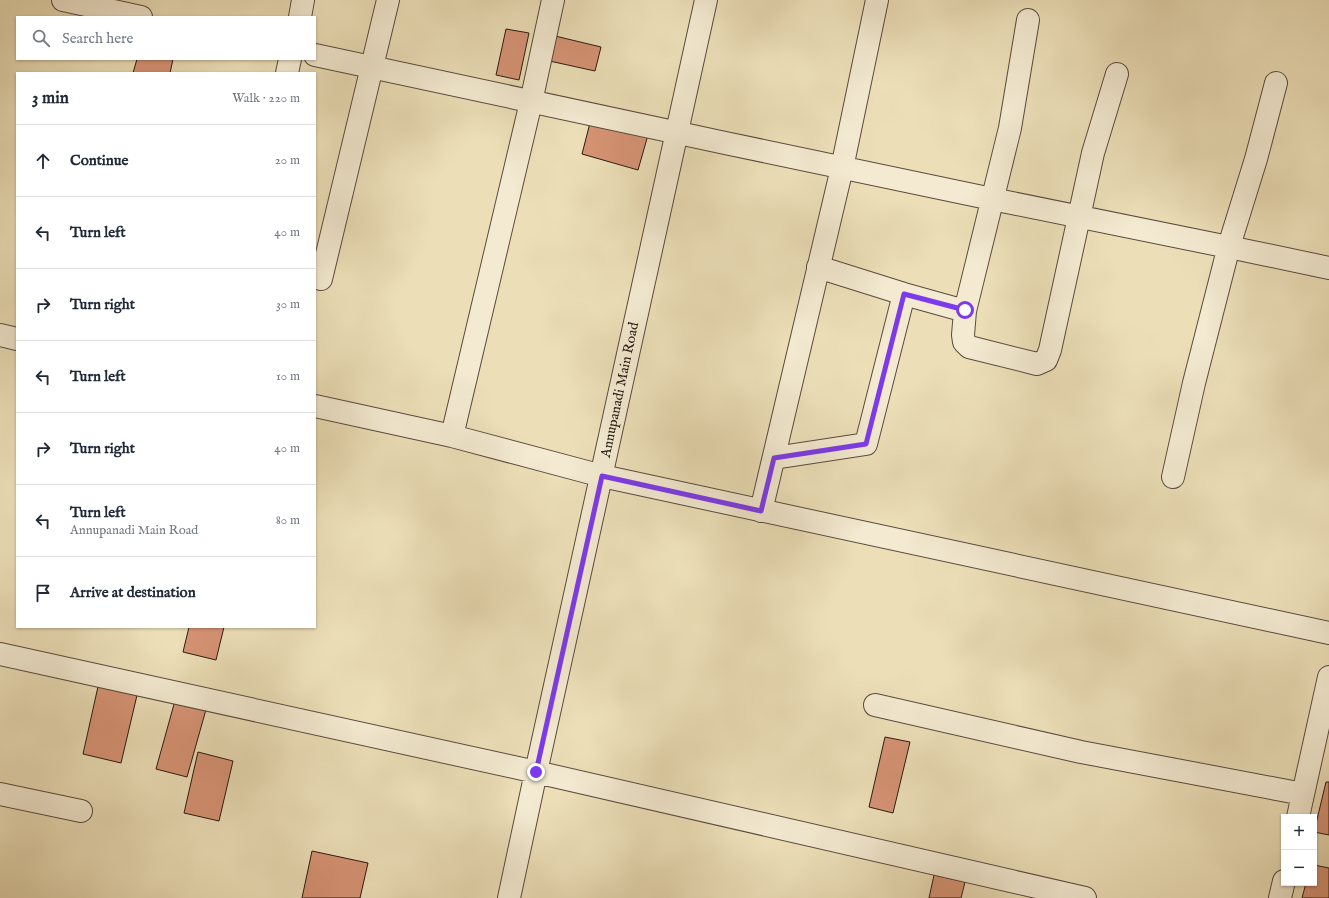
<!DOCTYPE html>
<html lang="en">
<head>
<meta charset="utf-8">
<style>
	:root { --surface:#fff; --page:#f2f2f3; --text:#1f2937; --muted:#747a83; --line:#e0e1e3 }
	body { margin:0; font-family:"IM FELL English",serif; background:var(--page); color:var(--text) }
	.controls { position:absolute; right:12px; bottom:12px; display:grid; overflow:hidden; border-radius:0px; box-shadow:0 1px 3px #0004 }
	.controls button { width:36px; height:36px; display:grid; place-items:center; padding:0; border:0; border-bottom:1px solid var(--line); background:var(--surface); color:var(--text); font:20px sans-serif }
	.stop { position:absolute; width:12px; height:12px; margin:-9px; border:3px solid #7c3aed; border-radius:50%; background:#fff }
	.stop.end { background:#7c3aed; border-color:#fff; box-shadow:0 1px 4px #0008 }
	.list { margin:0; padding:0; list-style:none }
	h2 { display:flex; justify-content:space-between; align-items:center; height:52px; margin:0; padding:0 16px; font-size:17px }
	h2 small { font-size:13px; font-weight:400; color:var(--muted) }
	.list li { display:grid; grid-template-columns:26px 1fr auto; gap:12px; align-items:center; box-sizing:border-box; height:72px; padding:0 16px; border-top:1px solid var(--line) }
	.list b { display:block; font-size:15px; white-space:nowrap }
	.list p { margin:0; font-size:13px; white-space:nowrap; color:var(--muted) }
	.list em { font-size:13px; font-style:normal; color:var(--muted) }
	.icon { flex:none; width:22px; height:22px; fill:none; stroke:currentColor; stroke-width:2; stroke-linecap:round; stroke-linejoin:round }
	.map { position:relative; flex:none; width:1329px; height:898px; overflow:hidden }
	.search { position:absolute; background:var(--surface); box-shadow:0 1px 3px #0004; left:16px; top:16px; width:300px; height:44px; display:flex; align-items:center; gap:10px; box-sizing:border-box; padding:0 14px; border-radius:0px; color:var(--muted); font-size:15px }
	.panel { position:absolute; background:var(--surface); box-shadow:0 1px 3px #0004; left:16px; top:72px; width:300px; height:556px; border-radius:0px }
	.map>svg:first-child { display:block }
	.building { fill:#d79475; stroke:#281a14 }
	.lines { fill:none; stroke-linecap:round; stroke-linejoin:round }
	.minor-casing { stroke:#594b3d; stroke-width:24 }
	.minor { stroke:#f3ead1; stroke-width:22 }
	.route { stroke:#7c3aed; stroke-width:5 }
	.labels { text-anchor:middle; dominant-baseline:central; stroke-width:3.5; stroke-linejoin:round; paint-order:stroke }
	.street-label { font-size:14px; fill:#281a14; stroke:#f3ead1 }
</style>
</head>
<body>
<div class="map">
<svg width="1329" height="898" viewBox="0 0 1329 898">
	<rect width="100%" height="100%" fill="#ecdfb8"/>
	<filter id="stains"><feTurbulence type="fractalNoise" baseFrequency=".005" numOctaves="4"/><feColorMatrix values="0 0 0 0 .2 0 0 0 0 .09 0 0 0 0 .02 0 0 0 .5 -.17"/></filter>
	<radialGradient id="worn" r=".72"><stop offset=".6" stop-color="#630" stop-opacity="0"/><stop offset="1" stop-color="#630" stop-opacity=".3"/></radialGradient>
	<path class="building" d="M506,29l23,4 -10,47 -23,-5z
		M551,35l50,12 -6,24 -50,-11z
		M137,59h36l-3,14h-37z
		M591,119l57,16 -10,35 -56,-16z
		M189,627h35l-8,33 -33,-8z
		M99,682l39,9 -17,72 -38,-9z
		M176,697l31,9 -20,71 -31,-8z
		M885,737l25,5 -17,71 -24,-6z
		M198,752l35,9 -14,60 -35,-8z
		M1326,782h3v53l-15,-3z
		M312,851l56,12 -8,35h-58z
		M1314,865l15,3v30h-27l4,-15h8z
		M934,875l31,7 -4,16h-32z"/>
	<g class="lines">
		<defs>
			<path id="minor" d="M63,0l78,17
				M553,0l-22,102 -79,334 150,40 727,157
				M300,17l3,-17
				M1028,20l-18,108 -45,183 -2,24 1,7 5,5 68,17 9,-4 4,-10 43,-197 24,-79
				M315,55c226,49 451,97 677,144 113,23 225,45 337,69
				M287,73l3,-14
				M321,279l67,-279
				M904,294l61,17
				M0,335l17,4
				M315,406l137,30
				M774,458l92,-14 38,-150 -86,-27
				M1173,477l21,-94 35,-137 27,-87 20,-76
				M761,511l81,-343 35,-168
				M0,654l536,118 549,126
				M875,705l206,47 222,42
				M0,794l81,17
				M1298,817l31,-140
				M509,898l27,-126 170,-772
				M1280,898l4,-17"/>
		</defs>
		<use href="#minor" class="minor-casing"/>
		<use href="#minor" class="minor"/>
	</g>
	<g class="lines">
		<path class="route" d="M536,772l66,-296 159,35 13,-53 92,-14 38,-150 61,16"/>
	</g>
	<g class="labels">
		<g class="street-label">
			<text transform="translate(620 390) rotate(-78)">Annupanadi Main Road</text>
		</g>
	</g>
	<rect width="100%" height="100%" filter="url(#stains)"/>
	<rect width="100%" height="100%" fill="url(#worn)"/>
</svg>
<div class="controls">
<button>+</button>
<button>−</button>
</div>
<div class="stop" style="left:965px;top:310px"></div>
<div class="stop end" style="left:536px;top:772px"></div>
<div class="search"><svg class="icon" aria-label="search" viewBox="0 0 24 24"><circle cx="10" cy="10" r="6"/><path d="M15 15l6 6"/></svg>Search here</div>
<section class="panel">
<h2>3 min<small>Walk · 220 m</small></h2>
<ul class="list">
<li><svg class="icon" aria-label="ahead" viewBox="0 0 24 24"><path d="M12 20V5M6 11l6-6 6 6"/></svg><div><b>Continue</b></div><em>20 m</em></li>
<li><svg class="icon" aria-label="left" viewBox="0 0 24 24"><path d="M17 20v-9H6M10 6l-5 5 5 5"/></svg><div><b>Turn left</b></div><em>40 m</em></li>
<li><svg class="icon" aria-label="right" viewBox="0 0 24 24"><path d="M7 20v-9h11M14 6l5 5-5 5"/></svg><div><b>Turn right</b></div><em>30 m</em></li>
<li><svg class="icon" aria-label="left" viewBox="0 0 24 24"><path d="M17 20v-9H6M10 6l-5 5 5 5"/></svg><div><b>Turn left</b></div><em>10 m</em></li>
<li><svg class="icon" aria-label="right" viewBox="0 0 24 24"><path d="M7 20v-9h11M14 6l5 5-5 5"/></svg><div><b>Turn right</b></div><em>40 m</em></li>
<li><svg class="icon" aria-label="left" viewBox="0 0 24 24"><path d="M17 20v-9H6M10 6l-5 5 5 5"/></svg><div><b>Turn left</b><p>Annupanadi Main Road</p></div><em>80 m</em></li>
<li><svg class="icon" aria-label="arrive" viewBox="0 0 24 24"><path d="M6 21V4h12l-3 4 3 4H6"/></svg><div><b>Arrive at destination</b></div></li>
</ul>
</section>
</div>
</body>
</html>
